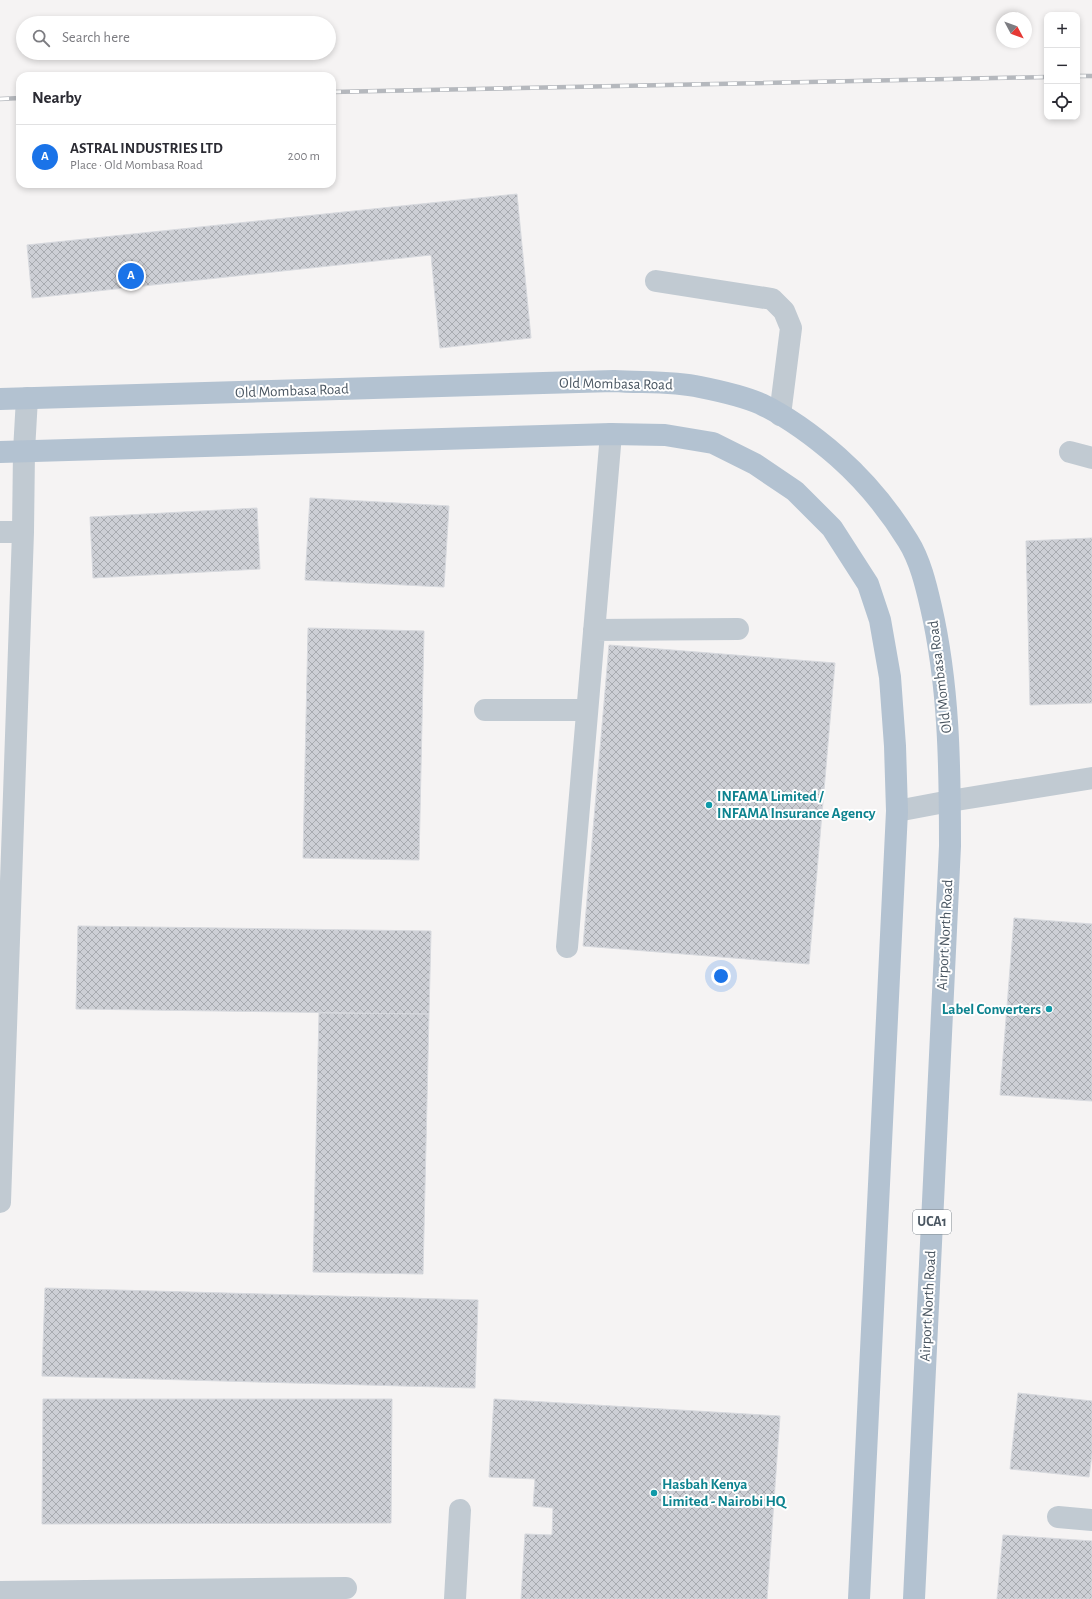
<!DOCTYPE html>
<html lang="en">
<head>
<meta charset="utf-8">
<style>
	:root { --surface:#fff; --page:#f2f2f3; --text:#2b2b33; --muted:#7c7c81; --line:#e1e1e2; --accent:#1a73e8 }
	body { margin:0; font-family:"Alegreya Sans",sans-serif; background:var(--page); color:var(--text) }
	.controls { position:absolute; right:12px; top:12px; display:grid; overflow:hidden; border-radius:8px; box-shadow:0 2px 6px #0003 }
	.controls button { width:36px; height:36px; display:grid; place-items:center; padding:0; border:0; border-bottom:1px solid var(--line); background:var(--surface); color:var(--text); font:20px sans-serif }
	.compass { position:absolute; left:996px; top:12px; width:36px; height:36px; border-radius:50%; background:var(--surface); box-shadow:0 2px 6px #0003; rotate:131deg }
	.you { position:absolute; left:721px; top:976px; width:14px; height:14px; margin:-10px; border:3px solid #fff; border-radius:50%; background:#1a73e8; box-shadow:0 0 0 6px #1a73e833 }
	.badge { display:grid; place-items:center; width:26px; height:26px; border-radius:50%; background:var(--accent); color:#fff; font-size:13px; font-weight:700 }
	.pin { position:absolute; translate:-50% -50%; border:2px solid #fff; box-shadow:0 1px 4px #0006 }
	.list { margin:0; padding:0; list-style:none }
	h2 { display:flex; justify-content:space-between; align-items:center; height:52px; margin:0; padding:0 16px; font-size:17px }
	h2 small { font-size:13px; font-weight:400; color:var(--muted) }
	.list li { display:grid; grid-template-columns:26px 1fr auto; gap:12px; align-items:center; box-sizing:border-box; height:64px; padding:0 16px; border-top:1px solid var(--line) }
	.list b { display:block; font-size:15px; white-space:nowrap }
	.list p { margin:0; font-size:13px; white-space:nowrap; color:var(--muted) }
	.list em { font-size:13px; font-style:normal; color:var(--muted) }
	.icon { flex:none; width:22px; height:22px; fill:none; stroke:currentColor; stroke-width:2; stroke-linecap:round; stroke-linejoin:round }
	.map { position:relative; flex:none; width:1092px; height:1599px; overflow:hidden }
	.search { position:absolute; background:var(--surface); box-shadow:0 2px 6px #0003; left:16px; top:16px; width:320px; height:44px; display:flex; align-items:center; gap:10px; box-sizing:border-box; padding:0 14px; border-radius:22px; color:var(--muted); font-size:15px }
	.panel { position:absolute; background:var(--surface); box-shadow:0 2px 6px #0003; left:16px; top:72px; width:320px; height:116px; border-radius:12px }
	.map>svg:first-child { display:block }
	.building { fill:url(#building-cross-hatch); stroke:#d7d9de }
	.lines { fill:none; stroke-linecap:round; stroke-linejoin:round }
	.minor { stroke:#c1cad2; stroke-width:22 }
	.major { stroke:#b3c2d1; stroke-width:22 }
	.rail-casing { stroke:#b5b8bd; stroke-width:4.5 }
	.rail { stroke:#fff; stroke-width:3; stroke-dasharray:9; stroke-linecap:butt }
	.culture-dot { fill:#0f9aa8; stroke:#fff; stroke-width:1.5 }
	.labels { text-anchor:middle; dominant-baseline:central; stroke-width:4; stroke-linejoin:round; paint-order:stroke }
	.shield { fill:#fff; stroke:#808990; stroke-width:1 }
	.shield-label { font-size:14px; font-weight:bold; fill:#4a5661 }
	.street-label { font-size:15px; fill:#4a5661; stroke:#fff }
	.culture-label { font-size:15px; font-weight:bold; fill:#0d838f; stroke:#fff; text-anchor:start }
</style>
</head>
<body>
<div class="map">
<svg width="1092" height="1599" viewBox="0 0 1092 1599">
	<defs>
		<pattern id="building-cross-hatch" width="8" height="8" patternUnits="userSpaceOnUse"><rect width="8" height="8" fill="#cdcfd5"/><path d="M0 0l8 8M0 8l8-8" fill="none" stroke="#a8abb0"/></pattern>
	</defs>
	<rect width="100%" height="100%" fill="#f5f3f3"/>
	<path class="building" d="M517,194l14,144 -91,10 -9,-93 -399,43 -5,-53z
		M310,498l139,8 -5,81 -139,-7z
		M257,508l3,61 -167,9 -3,-61z
		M1092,538v165l-62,2 -4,-164z
		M308,628l116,3 -5,229 -116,-2z
		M609,645l226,18 -26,301 -226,-18z
		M1014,918l78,6v177l-92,-6z
		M78,926l353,5 -2,83 -353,-5z
		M319,1013l110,1 -6,260 -110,-2z
		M45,1288l433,12 -3,88 -433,-12z
		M1018,1393l74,8v53l-3,23 -79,-8z
		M43,1399h349l-1,124 -349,1z
		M494,1399l286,17 -13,183h-246l4,-65 27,1 1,-27 -20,-2 2,-27 -46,-2z
		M1003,1535l89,6v58h-95z"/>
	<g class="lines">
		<path class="minor" d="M656,281l116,18 12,12 7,17 -11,87
			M1070,452l22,6
			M0,532h23
			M594,630l144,-1
			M485,710h102
			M897,811l53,-10 142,-23
			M567,947l44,-513
			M0,1202l23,-670 1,-81 3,-53
			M1058,1517l34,3
			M0,1592l346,-4
			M455,1599l5,-89"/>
		<path class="major" d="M0,399l614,-18c28,2 58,0 86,6 20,4 43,9 61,17 27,13 54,33 77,53 27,24 51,53 70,84 12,19 18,44 23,66 18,78 19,159 19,239l-36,753
			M0,452l611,-18 54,1 48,8 42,21 40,27 37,37 36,56 12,36 10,57 5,69 2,65 -38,788"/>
		<defs>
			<path id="rail" d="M1077,76h15
				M332,92l715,-15
				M0,99l20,-1"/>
		</defs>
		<use href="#rail" class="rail-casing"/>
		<use href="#rail" class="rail"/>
	</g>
	<g class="culture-dot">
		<circle cx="709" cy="805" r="4"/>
		<circle cx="1049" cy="1009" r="4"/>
		<circle cx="654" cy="1493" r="4"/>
	</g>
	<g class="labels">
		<rect class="shield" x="913" y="1210" width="38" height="24" rx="3"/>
		<g class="shield-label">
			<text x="932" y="1222">UCA1</text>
		</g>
		<g class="street-label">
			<text transform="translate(616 384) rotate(1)">Old Mombasa Road</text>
			<text transform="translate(292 391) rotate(-2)">Old Mombasa Road</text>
			<text transform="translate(940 677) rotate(-97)">Old Mombasa Road</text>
			<text transform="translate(945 935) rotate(-87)">Airport North Road</text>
			<text transform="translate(928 1306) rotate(-87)">Airport North Road</text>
		</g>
		<g class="culture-label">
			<text x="717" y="796">INFAMA Limited /<tspan x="717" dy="17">INFAMA Insurance Agency</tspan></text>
			<text x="1041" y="1009" text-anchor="end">Label Converters</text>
			<text x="662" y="1484">Hasbah Kenya<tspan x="662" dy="17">Limited - Nairobi HQ</tspan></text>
		</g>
	</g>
</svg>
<div class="controls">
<button>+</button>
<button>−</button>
<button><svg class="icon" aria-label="locate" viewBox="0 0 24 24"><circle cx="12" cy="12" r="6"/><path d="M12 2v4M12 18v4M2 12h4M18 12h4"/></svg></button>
</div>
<svg class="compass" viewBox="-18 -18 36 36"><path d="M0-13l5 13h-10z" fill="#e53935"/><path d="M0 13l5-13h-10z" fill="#7c7c81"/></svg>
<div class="you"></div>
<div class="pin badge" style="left:131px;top:276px">A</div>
<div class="search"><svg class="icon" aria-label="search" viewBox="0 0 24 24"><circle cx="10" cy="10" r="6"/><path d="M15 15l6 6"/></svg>Search here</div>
<section class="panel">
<h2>Nearby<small></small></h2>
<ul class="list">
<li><span class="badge">A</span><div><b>ASTRAL INDUSTRIES LTD</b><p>Place · Old Mombasa Road</p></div><em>200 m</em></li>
</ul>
</section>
</div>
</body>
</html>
